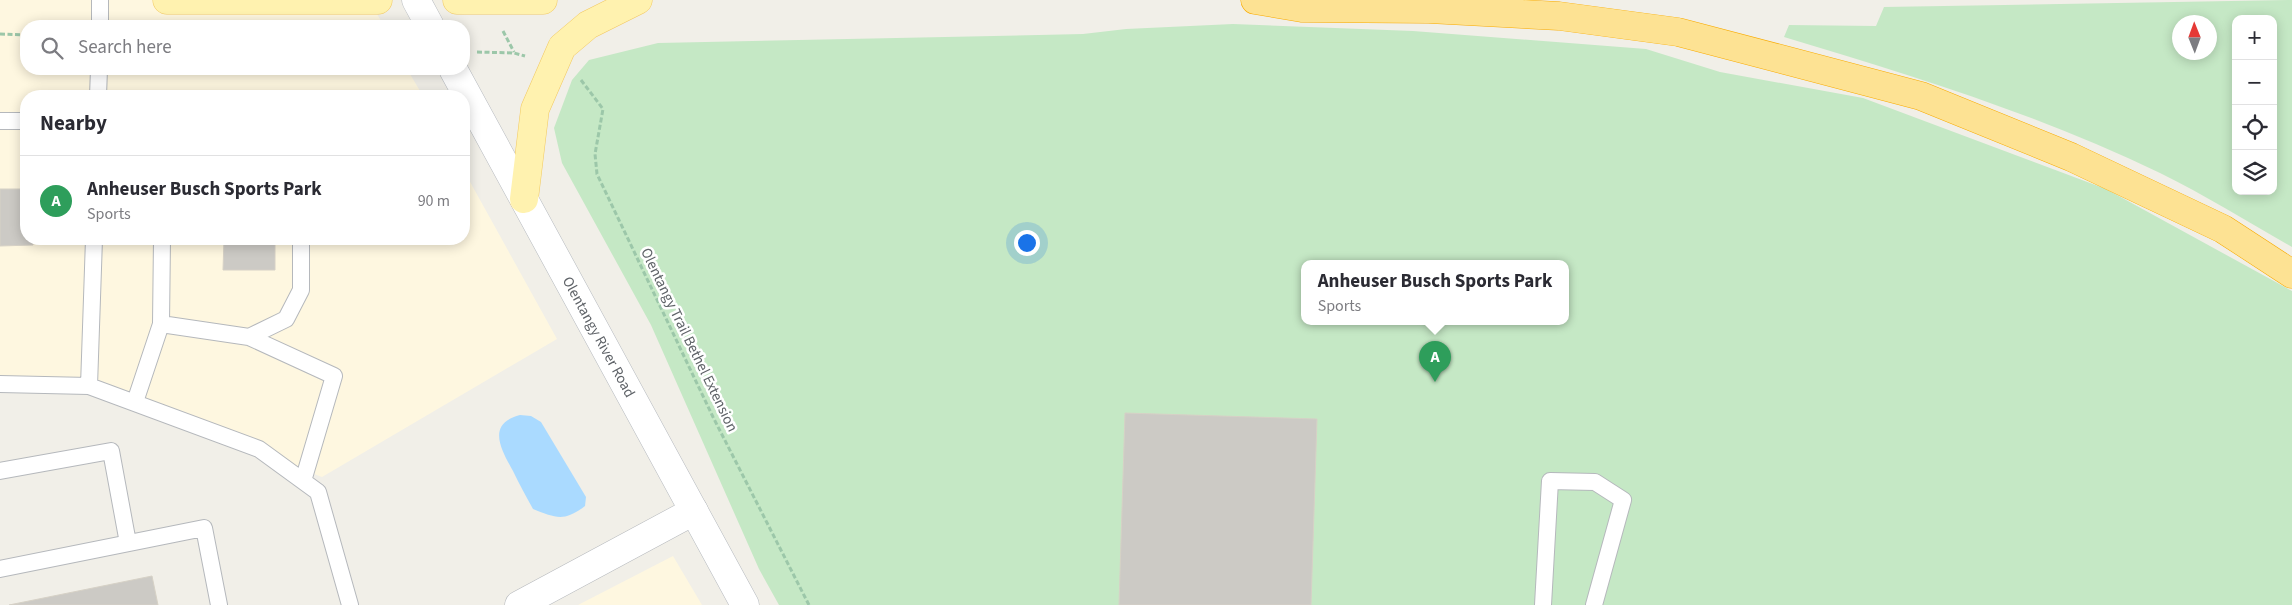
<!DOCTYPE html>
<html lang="en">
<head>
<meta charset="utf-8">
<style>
	:root { --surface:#fff; --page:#f7f7f7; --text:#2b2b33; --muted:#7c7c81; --line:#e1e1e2; --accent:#ea4335 }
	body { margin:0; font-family:"Source Sans 3",sans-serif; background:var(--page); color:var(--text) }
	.controls { position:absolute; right:15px; top:15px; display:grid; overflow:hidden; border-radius:10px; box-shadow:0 2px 12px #0003 }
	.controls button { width:45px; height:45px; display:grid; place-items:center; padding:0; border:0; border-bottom:1px solid var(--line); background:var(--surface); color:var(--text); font:25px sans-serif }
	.compass { position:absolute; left:2172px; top:15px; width:45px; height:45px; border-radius:50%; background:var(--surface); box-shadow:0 2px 12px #0003; rotate:359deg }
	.you { position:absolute; left:1026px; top:242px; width:18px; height:18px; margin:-12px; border:4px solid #fff; border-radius:50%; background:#1a73e8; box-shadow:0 0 0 8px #1a73e833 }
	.badge { display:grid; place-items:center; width:32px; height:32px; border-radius:50%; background:var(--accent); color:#fff; font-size:16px; font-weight:700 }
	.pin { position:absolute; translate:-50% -41px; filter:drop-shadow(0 1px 2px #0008) }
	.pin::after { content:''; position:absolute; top:26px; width:18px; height:15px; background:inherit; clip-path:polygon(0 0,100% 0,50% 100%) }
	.popup { position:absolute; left:1301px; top:260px; width:268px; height:65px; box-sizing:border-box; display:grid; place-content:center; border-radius:10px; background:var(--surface); filter:drop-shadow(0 1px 4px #0005); font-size:16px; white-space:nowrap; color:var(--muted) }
	.popup b { font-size:19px; color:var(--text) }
	.popup::after { content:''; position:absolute; left:50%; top:100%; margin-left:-10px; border:10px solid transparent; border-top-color:var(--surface) }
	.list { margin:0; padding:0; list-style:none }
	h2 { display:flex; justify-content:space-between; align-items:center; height:65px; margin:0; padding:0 20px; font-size:21px }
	h2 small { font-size:16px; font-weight:400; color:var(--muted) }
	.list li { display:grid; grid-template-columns:32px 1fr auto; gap:15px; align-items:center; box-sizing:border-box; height:90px; padding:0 20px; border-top:1px solid var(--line) }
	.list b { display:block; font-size:19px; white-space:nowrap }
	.list p { margin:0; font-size:16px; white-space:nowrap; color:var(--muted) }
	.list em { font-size:16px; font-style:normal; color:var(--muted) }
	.icon { flex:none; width:28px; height:28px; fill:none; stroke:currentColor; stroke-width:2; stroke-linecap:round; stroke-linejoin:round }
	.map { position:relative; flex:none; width:2292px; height:605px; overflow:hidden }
	.search { position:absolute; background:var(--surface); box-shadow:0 2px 12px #0003; left:20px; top:20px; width:450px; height:55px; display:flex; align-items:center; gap:12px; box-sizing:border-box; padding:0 18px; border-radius:20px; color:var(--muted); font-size:19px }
	.panel { position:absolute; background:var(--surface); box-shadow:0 2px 12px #0003; left:20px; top:90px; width:450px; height:155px; border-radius:20px }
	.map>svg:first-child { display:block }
	.commercial { fill:#fef7e0 }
	.green { fill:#c5e8c5; fill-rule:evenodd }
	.water { fill:#aadaff }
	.building { fill:#cccac5; stroke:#d6d1c6 }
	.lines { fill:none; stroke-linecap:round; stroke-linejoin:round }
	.lane-casing { stroke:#b5b8bc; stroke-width:18 }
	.street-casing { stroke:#b5b8bc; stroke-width:29 }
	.secondary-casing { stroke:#b6babf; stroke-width:29 }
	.primary-casing { stroke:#f2c960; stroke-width:29 }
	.highway-casing { stroke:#f9ab00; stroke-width:29 }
	.path { stroke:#9cc7a9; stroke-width:3; stroke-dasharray:5 2.5; stroke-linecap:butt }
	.lane { stroke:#fff; stroke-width:16 }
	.street { stroke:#fff; stroke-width:28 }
	.secondary { stroke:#fff; stroke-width:28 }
	.primary { stroke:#fff2af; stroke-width:28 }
	.highway { stroke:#fde293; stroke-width:28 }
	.labels { text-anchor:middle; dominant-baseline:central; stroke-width:5; stroke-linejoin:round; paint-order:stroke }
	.street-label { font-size:15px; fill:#5f6368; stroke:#fff }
</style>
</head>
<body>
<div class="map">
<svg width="2292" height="605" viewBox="0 0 2292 605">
	<rect width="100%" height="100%" fill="#f1efe8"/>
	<path class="commercial" d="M0,0h369l15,26h-358v43h381l16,27h-397v143h438v-68l93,168 -235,138 -234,-88 -88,-3z
		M673,556l29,49h-124z"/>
	<path class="green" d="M2292,0v247c-44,-25 -87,-52 -132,-74 -120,-58 -249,-98 -376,-136l5,-12 87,1 8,-19zM2236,19h37v172h-37zM2210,22v30h-30v-30z
		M1233,24l180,7 233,18 74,23 143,26 243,91 186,102v314h-1513l-20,-36 -108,-244 -89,-162 -8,-35 18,-48 17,-20 69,-17 425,-9 43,-5zM1305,263h260v58h-260z"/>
	<path class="water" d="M520,415l11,1 10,6 45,75 -1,9c-21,16 -29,12 -52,3 -7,-13 -14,-25 -20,-38 -12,-22 -27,-47 7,-56z"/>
	<path class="building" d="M0,189h26v50h7v6l-33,1z
		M224,239h51v31h-52z
		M1125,413l192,6 -6,186h-192z
		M152,576l6,29h-149z"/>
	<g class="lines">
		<defs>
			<path id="lane" d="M100,26v-26
				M98,96l1,-27
				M0,121h26
				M161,324l88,13 85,39 -31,105
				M249,337l37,-18 15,-29v-51
				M0,384l89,2 170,63 59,43 32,113
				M89,386l5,-147
				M135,402l26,-78 1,-85
				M0,471l111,-20 17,92
				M0,569l204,-41 15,77
				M1543,605l7,-124 45,1 28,18 -29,105"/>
			<path id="street" d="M519,605l175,-94"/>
			<g id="secondary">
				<path d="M416,0l14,26"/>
				<path id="s1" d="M453,69l292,536"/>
			</g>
			<path id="primary" d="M167,0h211
				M457,0h86
				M524,199l11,-90 27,-62 26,-22 50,-25"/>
			<path id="highway" d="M1255,0l47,8 127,1 130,7 119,16 243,64 150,61 152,72 69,45"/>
		</defs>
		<use href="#lane" class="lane-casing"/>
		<use href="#street" class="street-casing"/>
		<use href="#secondary" class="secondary-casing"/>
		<use href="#primary" class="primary-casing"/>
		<use href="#highway" class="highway-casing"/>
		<path class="path" d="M503,31l11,21
			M0,34l26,1
			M477,52l37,1 11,3
			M581,80l22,29 -8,45 2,20 116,243 96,188"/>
		<use href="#lane" class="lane"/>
		<use href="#street" class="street"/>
		<use href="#secondary" class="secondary"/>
		<use href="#primary" class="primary"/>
		<use href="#highway" class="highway"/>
	</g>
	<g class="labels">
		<g class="street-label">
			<text stroke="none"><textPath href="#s1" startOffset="305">Olentangy River Road</textPath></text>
			<text transform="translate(689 340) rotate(64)">Olentangy Trail Bethel Extension</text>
		</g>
	</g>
</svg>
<div class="controls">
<button>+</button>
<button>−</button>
<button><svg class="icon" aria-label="locate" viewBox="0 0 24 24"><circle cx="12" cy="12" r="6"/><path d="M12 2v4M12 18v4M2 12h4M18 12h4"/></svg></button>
<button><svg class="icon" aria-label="layers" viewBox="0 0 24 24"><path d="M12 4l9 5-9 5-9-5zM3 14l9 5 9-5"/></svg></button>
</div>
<svg class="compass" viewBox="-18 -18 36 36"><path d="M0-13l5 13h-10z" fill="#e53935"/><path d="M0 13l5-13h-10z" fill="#7c7c81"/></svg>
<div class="you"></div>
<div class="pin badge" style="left:1435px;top:382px;background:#2e9e5b">A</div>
<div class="popup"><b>Anheuser Busch Sports Park</b>Sports</div>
<div class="search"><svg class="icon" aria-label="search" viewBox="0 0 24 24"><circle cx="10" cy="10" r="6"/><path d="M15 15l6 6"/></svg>Search here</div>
<section class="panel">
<h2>Nearby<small></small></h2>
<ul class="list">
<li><span class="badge" style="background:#2e9e5b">A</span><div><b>Anheuser Busch Sports Park</b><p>Sports</p></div><em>90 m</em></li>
</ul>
</section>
</div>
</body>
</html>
